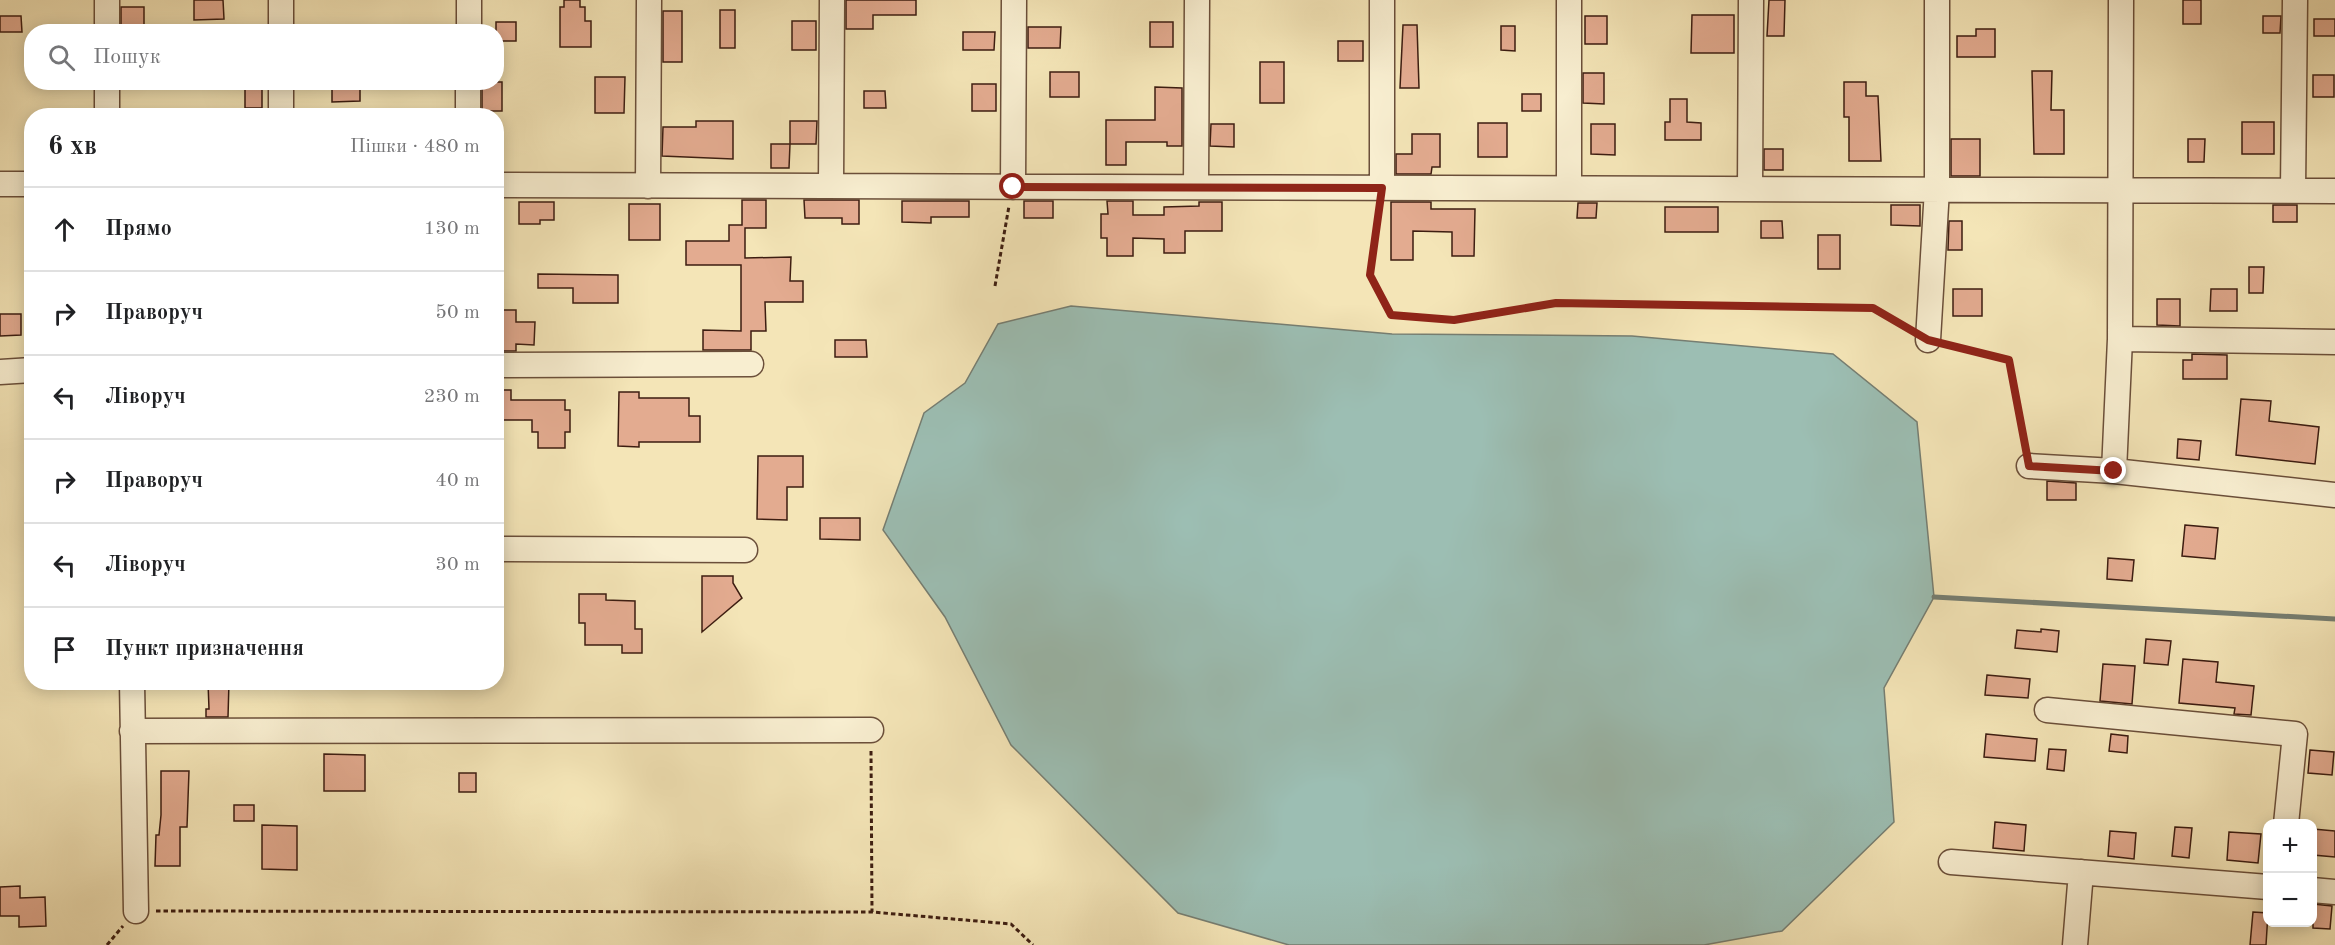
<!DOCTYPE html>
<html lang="uk">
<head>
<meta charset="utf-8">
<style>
	:root { --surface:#fff; --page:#f6f6f6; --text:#202124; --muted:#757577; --line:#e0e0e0 }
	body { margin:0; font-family:"Old Standard TT",serif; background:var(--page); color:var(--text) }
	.controls { position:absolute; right:18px; bottom:18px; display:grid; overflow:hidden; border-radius:12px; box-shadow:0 3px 15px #0003 }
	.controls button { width:54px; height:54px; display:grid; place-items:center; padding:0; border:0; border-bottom:2px solid var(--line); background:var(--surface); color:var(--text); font:30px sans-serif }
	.stop { position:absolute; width:18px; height:18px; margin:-14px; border:4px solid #8f2418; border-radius:50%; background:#fff }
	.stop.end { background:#8f2418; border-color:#fff; box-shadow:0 2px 6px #0008 }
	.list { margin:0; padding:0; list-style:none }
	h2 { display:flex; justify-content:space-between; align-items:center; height:78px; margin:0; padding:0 24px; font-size:26px }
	h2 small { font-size:20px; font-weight:400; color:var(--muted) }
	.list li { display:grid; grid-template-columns:39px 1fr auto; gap:18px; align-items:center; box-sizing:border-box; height:84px; padding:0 24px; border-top:2px solid var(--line) }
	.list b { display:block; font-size:22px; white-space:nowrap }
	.list em { font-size:20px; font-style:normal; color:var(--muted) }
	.icon { flex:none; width:33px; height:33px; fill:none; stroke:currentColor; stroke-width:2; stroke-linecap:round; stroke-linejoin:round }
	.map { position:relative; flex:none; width:2335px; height:945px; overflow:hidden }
	.search { position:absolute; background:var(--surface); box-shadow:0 3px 15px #0003; left:24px; top:24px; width:480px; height:66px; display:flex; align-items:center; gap:15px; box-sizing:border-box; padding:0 21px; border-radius:24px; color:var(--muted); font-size:22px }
	.panel { position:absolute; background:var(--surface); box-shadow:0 3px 15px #0003; left:24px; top:108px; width:480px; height:582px; border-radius:24px }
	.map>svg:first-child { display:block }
	.water { fill:#9cbeb3; stroke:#767e72; stroke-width:1.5 }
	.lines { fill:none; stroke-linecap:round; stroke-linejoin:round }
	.stream { stroke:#767e72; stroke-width:5 }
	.building { fill:#e3ab90; stroke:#3d1d11; stroke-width:1.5 }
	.minor-casing { stroke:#6b4f3a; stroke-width:27 }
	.path { stroke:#3d1d11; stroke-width:3; stroke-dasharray:4.5 3; stroke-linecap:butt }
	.minor { stroke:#f8eed0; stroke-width:24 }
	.route { stroke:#8f2418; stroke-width:8 }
</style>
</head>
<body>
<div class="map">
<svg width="2335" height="945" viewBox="0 0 2335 945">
	<rect width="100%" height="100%" fill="#f4e5b7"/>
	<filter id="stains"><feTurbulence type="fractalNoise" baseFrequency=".00333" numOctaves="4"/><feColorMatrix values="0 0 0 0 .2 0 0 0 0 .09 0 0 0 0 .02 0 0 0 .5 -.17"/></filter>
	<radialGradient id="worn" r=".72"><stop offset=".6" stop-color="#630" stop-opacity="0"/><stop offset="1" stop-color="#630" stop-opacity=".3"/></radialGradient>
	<path class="water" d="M1071,306l321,28 240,2 201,18 84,68 17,175 -50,91 10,134 -112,109 -78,14h-415l-111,-32 -167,-168 -66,-128 -62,-87 41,-117 41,-30 33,-59z"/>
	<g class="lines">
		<path class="stream" d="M1934,597l401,22"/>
	</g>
	<path class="building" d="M194,0h29l1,19 -30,1z
		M564,0h16v7h5v14h6v26h-31v-40h4z
		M846,0h70v15h-43v14h-27z
		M1769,0h16l-1,36h-17z
		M2183,0h18v24h-18z
		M121,7h23v23l-23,1z
		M720,10h15v38h-15z
		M663,11h19v51h-19z
		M1692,15h42v38h-43z
		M0,16h21l1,16h-22z
		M1585,16h22v28h-22z
		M2263,16h18l-1,17h-17z
		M2314,19h21v17h-21z
		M792,21h24v29h-24z
		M496,22h20v19h-20z
		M1150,22h23v25h-23z
		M1403,25h14l2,63h-19z
		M1501,26h14v25l-14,-1z
		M1028,27h33l-1,21h-32z
		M1976,29h19v28h-38v-21h19z
		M963,32h32l-1,18h-31z
		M1338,41h25v20h-25z
		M1260,62h24v41h-24z
		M2032,71h20l-1,39h13v44h-30z
		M1050,72h29v25h-29z
		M1583,73h21v31l-21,-1z
		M2313,75h21v22h-21z
		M595,77h30l-1,36h-29z
		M245,82h17v26h-17z
		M332,82h28v19l-28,1z
		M482,82h20v29h-20z
		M1844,82h22v14h12l3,65h-32v-44h-5z
		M972,84h24v27h-24z
		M1155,87l27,1v58h-15v-4h-41v23h-20v-45h49z
		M864,91h21l1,17h-22z
		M1522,94h19v17h-19z
		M1670,99h17v23l14,1v17h-36v-18h5z
		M696,121h37v38l-71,-3 1,-29h33z
		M790,121h27l-1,23h-26z
		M2242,122h32v32h-32z
		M1478,123h29v34h-29z
		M1211,124h23v23l-24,-1z
		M1591,124h24v31l-24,-1z
		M1412,134h28v33h-8l-1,7h-35v-20h16z
		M1951,139h29v37h-29z
		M2188,139h17l-1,23h-16z
		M771,144h19l-1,24h-18z
		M1764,149h19v21h-19z
		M742,200h24v28h-21v30l46,-1 -1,24h13v21h-38l1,29h-15v19h-48v-20l38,1v-66h-55v-24h43v-16h13z
		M804,200h55v24h-17v-6h-37z
		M902,201h67v16h-38v6l-29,-1z
		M1024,201h29v17h-29z
		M1107,201h26v14h31v-8l35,-1v-4h23v29h-37v22h-21v-14l-31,-1v18h-26v-18h-6v-24h7z
		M519,202h35v18h-14v4h-21z
		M1391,202h40v7h44l-1,47h-22v-24l-39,-1v29h-22z
		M1578,203h19l-1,15h-19z
		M629,204h31v36h-31z
		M1891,205h29v21l-29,-1z
		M2273,205h24v17h-24z
		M1665,207h53v25h-53z
		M1761,221h21l1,17h-22z
		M1949,221h13v29h-14z
		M1818,235h22v34h-22z
		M2249,267h15l-1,26h-14z
		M538,274l80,1v28h-45v-15h-35z
		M1953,289h29v27h-29z
		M2211,289h26v22h-27z
		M2157,299h23v27l-23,-1z
		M496,310h20v12h19l-1,23 -18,-1v7h-20z
		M0,314h21v21l-21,1z
		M835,340h31l1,17h-32z
		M2192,354l35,1v24h-44v-19h9z
		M496,390h15v10h54v10h5v22h-5v16h-27v-16h-6v-12h-36z
		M619,392h20v6h50v18h11v26h-61v5l-21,-1z
		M2241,399l30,2 -2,20 50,6 -4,37 -79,-9z
		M2178,439l23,2 -2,19 -22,-2z
		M758,456h45v31h-16v33l-30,-1z
		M2047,481l29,2v17h-29z
		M820,518h40v22l-40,-1z
		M2185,525l33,3 -3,31 -33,-3z
		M2108,558l26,2 -2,21 -25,-2z
		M702,576h31v7l9,15 -40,34z
		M579,594h27v6l29,1v28h7v24h-20v-8h-37v-22h-6z
		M2041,629l18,2 -2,21 -42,-4 2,-18 24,2z
		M2146,639l25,2 -3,24 -24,-2z
		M2183,659l35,3 -2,20 38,4 -3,29 -17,-1 1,-6 -56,-5z
		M2103,664l32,2 -3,38 -32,-3z
		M1987,675l43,4 -2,19 -43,-3z
		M208,682h21l-1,35h-22v-8h3z
		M1986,734l51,5 -2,22 -51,-4z
		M2111,734l17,2 -1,17 -18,-2z
		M2049,749l17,1 -2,21 -17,-2z
		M2310,750l24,2 -2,23 -24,-2z
		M324,754l41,1v36h-41z
		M161,771h28l-2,56h-7v39h-25l1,-31h3l2,-20z
		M459,773h17v19h-17z
		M234,805h20v16h-20z
		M1995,822l31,3 -2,26 -31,-3z
		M262,825l35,1v44l-35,-1z
		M2175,827l17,1 -3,30 -17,-2z
		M2313,829l22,2v26l-22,-2z
		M2110,831l26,2 -2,26 -26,-3z
		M2229,832l32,2 -3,29 -31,-3z
		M20,886v12l25,-1 1,29 -27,1v-11h-19v-29z
		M2313,904l19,2 -2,23 -17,-1z
		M2253,912l15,1 -2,32h-16z"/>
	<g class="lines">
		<defs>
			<path id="minor" d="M107,0v32
				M281,0v32
				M1382,0v188
				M469,32v-32
				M107,82v34
				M281,82v34
				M468,116v-34
				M0,184h32
				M496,185l1839,6
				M648,186l1,-186
				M831,186l1,-186
				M1013,187l1,-187
				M1196,187l1,-187
				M1569,188v-188
				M1750,189l1,-189
				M2293,190l2,-190
				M2120,339l215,3
				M1928,340l9,-151v-189
				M496,365l255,-1
				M0,372l32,-2
				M2029,466l85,5 221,24
				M2114,471l6,-132 1,-339
				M496,549l249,1
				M132,682l4,229
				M2047,710l248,24 -9,90
				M132,731l739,-1
				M1951,862l317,25
				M2312,890l23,2
				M2075,945l6,-73"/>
		</defs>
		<use href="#minor" class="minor-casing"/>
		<path class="path" d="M1379,207l-9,68 21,40 63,5 102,-17 317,5 36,21
			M995,286l14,-80
			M1948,345l61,15 17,87
			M871,751l1,161
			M156,911l716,1 139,12 22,21
			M107,945l16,-19"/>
		<use href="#minor" class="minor"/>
	</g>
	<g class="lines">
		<path class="route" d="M1013,187l369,1 -12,87 21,40 63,5 102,-17 317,5 55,32 81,20 20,106 85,5"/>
	</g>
	<rect width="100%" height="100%" filter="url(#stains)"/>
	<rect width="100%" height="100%" fill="url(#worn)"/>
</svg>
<div class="controls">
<button>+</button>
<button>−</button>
</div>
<div class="stop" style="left:1013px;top:187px"></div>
<div class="stop end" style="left:2114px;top:471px"></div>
<div class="search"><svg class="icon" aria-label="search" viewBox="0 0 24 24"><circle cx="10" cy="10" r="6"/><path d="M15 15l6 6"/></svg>Пошук</div>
<section class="panel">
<h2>6 хв<small>Пішки · 480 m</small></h2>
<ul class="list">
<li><svg class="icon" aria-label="ahead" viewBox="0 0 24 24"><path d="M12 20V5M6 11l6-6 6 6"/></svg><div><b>Прямо</b></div><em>130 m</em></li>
<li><svg class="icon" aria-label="right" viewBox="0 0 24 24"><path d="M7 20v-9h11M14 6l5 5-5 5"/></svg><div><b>Праворуч</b></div><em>50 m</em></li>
<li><svg class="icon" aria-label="left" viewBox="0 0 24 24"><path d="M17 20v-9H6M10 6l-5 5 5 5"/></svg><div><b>Ліворуч</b></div><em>230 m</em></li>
<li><svg class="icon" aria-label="right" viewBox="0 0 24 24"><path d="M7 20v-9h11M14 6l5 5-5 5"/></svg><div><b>Праворуч</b></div><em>40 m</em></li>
<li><svg class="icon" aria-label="left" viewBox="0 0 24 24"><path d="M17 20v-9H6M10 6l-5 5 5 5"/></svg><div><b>Ліворуч</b></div><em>30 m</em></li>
<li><svg class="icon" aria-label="arrive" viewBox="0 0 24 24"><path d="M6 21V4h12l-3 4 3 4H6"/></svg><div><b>Пункт призначення</b></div></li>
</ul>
</section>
</div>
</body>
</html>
